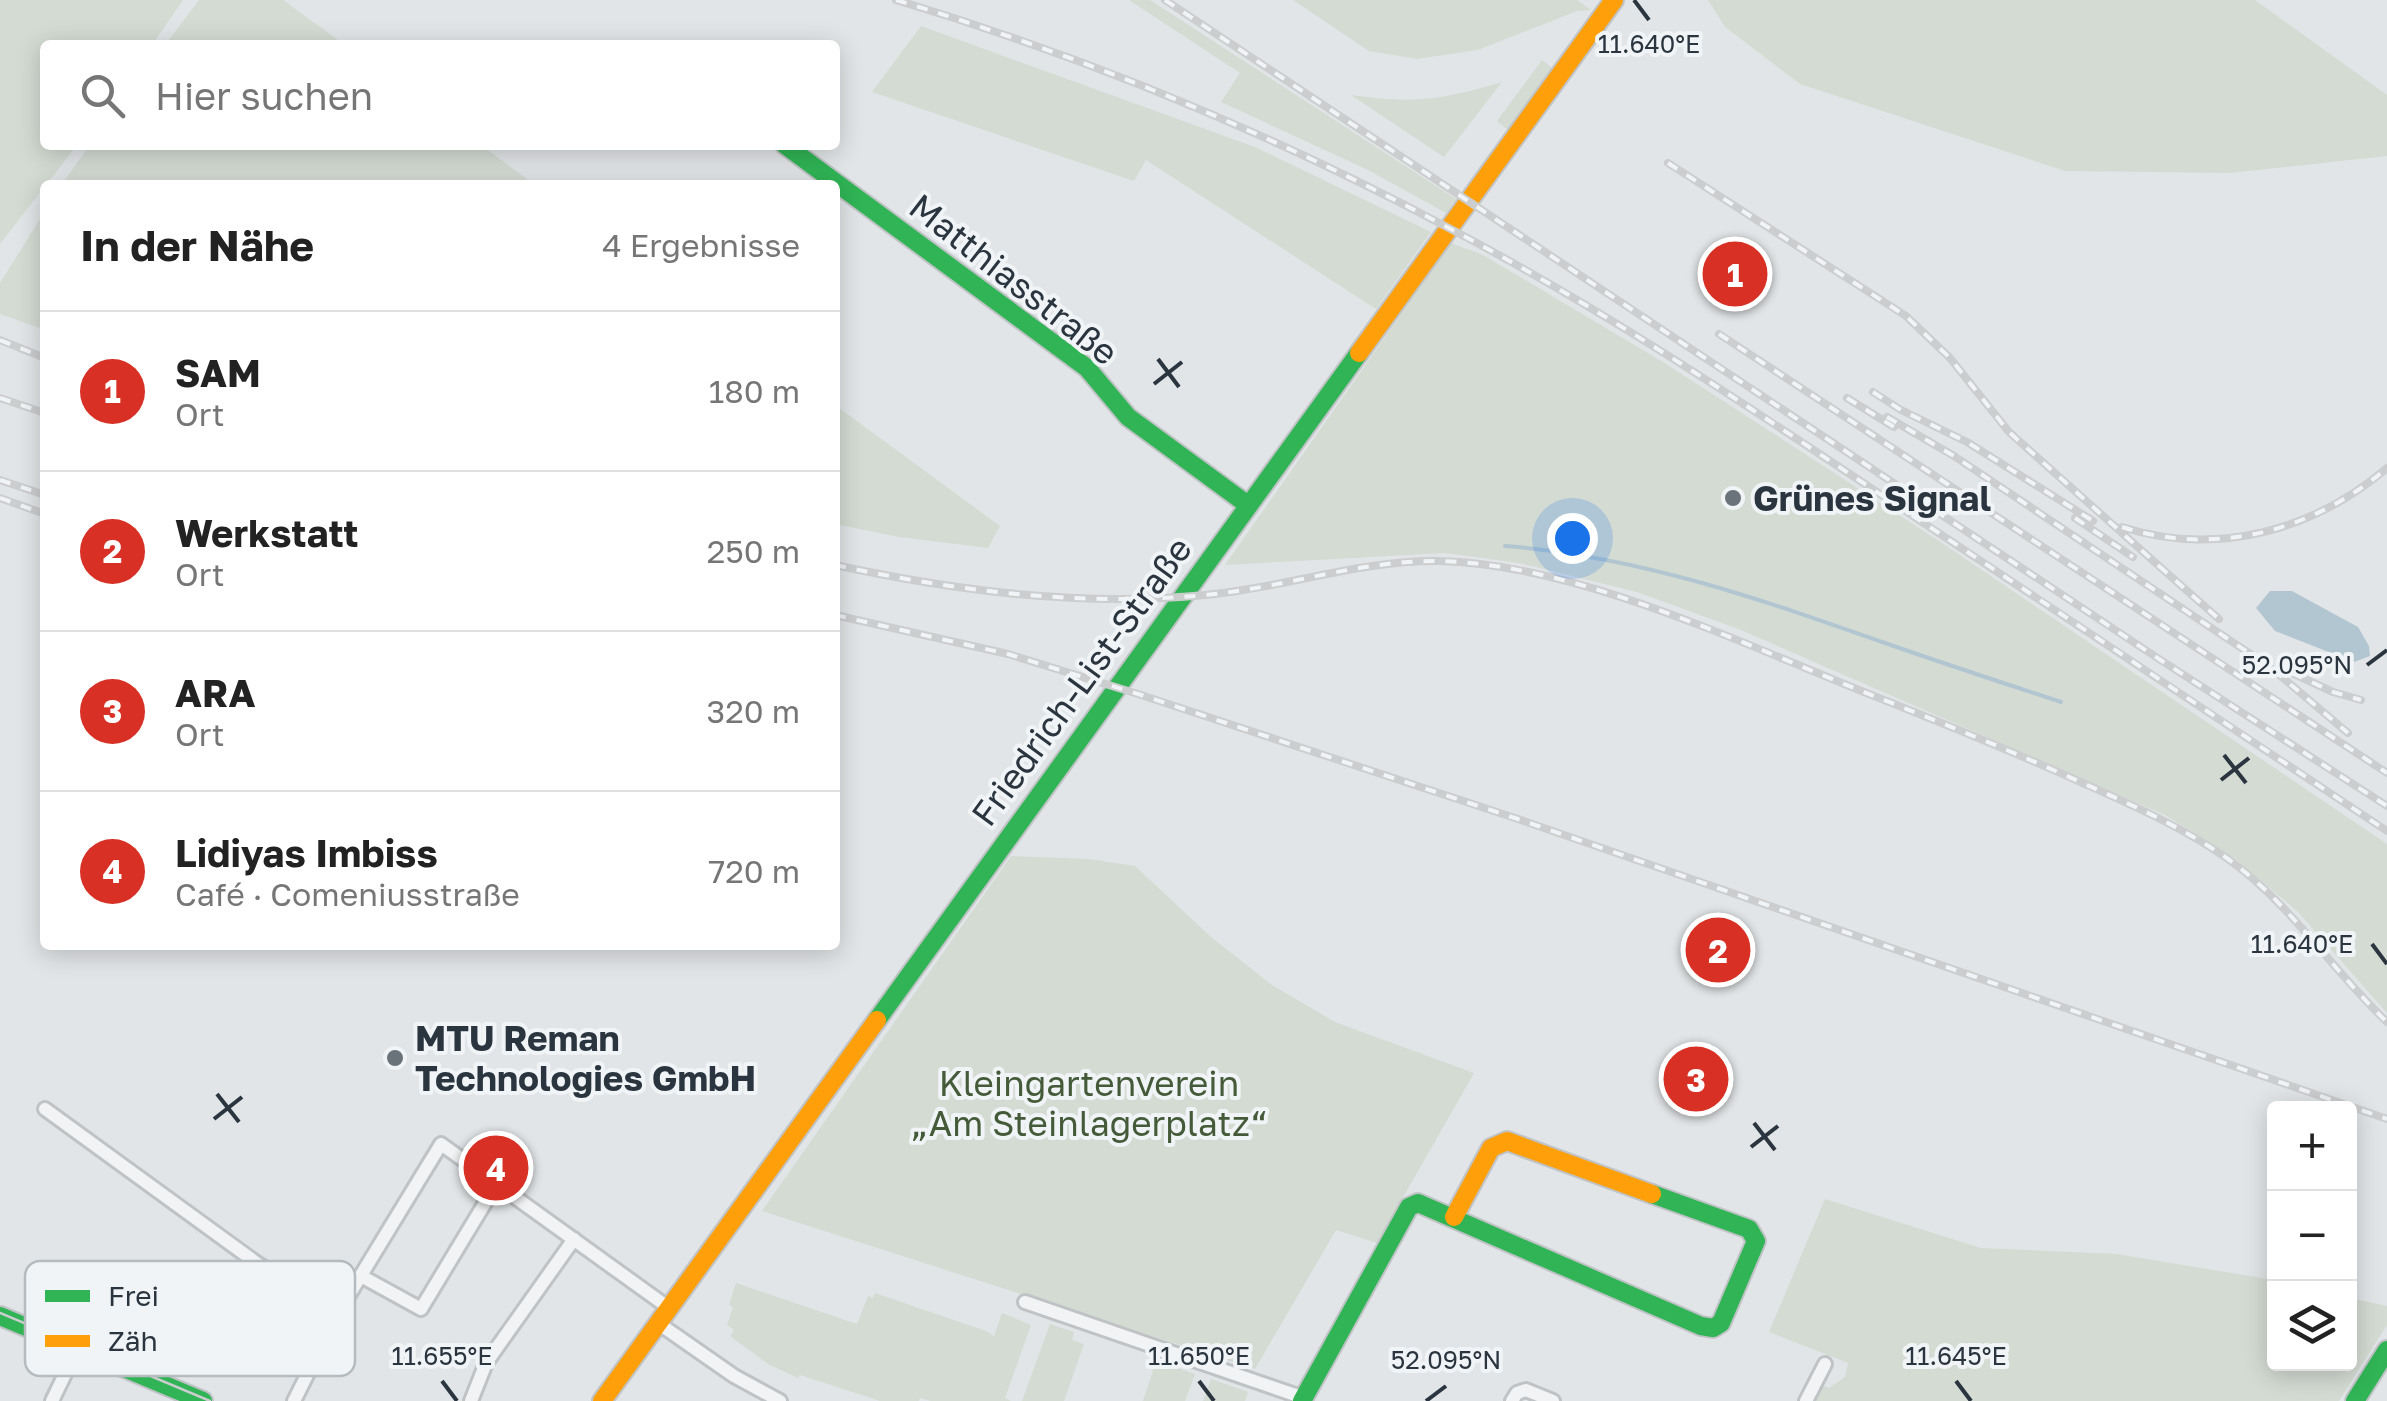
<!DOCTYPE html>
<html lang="de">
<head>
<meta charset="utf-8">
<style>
	:root { --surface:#fff; --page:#f2f2f2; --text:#222; --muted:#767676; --line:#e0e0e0; --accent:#d93025 }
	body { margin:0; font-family:"Golos Text",sans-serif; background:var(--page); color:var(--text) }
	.controls { position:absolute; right:30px; bottom:30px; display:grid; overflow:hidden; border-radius:10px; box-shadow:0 5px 25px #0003 }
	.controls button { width:90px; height:90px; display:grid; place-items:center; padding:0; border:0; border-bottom:2px solid var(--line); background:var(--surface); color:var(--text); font:50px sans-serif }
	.you { position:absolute; left:1572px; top:538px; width:35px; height:35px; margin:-25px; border:8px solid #fff; border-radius:50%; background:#1a73e8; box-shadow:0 0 0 15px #1a73e833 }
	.badge { display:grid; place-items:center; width:65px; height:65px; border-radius:50%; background:var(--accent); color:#fff; font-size:32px; font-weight:700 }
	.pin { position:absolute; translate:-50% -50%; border:5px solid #fff; box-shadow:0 2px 10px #0006 }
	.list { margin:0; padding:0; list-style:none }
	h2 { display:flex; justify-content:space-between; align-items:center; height:130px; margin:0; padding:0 40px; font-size:42px }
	h2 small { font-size:32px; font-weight:400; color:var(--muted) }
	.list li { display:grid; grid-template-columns:65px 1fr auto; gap:30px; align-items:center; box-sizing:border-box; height:160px; padding:0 40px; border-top:2px solid var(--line) }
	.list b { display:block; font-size:38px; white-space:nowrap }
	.list p { margin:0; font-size:32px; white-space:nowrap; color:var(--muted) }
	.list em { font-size:32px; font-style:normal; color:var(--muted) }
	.icon { flex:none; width:55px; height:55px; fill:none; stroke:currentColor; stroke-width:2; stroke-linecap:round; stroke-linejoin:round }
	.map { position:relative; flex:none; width:2387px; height:1401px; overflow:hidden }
	.search { position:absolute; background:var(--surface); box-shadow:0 5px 25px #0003; left:40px; top:40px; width:800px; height:110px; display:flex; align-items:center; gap:25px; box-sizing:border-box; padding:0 35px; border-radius:10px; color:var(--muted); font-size:38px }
	.panel { position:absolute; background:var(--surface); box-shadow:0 5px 25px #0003; left:40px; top:180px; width:800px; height:770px; border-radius:10px }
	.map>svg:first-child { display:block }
	.green { fill:#d4dbd3 }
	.water { fill:#b2c6d1 }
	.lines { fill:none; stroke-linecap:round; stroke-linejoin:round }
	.stream { stroke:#b2c6d1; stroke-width:4 }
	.street-casing { stroke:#c0c3c5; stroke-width:18 }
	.fast-casing { stroke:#c0c3c5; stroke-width:22 }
	.slow-casing { stroke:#c0c3c5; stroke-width:22 }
	.street { stroke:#f1f3f4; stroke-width:12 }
	.fast { stroke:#30b455; stroke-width:18 }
	.slow { stroke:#ff9f0a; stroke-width:18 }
	.tram { stroke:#cbcdce; stroke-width:2.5 }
	.rail-casing { stroke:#cbcdce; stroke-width:8 }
	.rail { stroke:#f0f4f6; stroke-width:4; stroke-dasharray:11; stroke-linecap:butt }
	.ticks { fill:none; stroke:#2a353f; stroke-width:4 }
	.poi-dot { fill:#6a737a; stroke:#f0f4f6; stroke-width:4 }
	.labels { text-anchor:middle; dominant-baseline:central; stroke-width:8; stroke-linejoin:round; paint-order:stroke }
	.street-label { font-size:35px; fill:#2a353f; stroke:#f0f4f6 }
	.poi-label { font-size:35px; font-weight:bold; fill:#2a353f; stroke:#f0f4f6; text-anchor:start }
	.park-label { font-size:35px; fill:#445a38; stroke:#f0f4f6 }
	.key { fill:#f0f4f6; stroke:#b5bbbf; stroke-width:2.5 }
	.key-label { font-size:28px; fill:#2a353f }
	.ticks-label { font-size:25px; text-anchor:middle; fill:#2a353f; stroke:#f0f4f6; stroke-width:8; stroke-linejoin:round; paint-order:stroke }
</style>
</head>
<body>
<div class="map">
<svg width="2387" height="1401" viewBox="0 0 2387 1401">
	<rect width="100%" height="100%" fill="#e2e5e7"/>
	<path class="green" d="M0,0h183l-31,45h-107v100h32l-77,99z
		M199,0h84l62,45h-180z
		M1129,0h21l306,199 -10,14 -78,-43 -147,-68 19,-29z
		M1293,0h284l14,10 -14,1 -99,39 -61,9 -48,-8z
		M1708,0h547l132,95v61l-157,17 -165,-2 -265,-87 -75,-57z
		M921,26l334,121 176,85 -55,77 -230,-149 -12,21 -262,-89z
		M1542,60l12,9 -46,61 -11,-9z
		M1502,82l-58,75 -93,-62c64,9 90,5 151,-13z
		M90,145h391l54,40h-474z
		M45,211v119l-45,-16v-31z
		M1451,243l32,12 180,107 273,177 451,305v169l-89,-101 -61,-52 -72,-45 -424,-185 -104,-38 -118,-29 -74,-10 -220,12z
		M835,405l165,121 -12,22 -89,-11 -64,-13z
		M1011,856l78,3 46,7 76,71 61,48 63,37 139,51 -97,170 -41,-13 -81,139 -493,-158z
		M1825,1199l156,49 136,6 157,26v84h76v-66l37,8v19l-48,76h-527l8,-17 9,4 16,-11 3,-14 -79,-31z
		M736,1283l121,41 11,-28 5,2 2,-5 111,38 8,5 8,-23 29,12 -26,73 6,3h-80l-11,-3 -1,3h-39l-80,-26 -2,3 -30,-14 -38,-28 4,-6 -7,-5 6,-18 -4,-2z
		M1050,1324l24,8 -2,8 12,4 -20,57h-42z
		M1156,1361l39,13 -10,27h-42z
		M1211,1379l37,13 -3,9h-42z"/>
	<path class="water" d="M2270,591h22l66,36 11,19 1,10 -16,6 -79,-31 -19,-23z"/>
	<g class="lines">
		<path class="stream" d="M1505,546c133,10 258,54 383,98 57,20 115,39 173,58"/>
		<defs>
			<path id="street" d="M45,1109l213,155 80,49
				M361,1276l60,33 76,-126
				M1025,1302l279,96
				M658,1323l76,53 46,25
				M52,1401l25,-52
				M294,1401l44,-88 103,-169 228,164
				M471,1401l15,-38 88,-124
				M1512,1401l5,-8 9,-3 27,11
				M1806,1401l19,-37"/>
			<path id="fast" d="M785,145l302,223 41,49 120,88
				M877,1020l482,-667
				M0,1316l203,85
				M1302,1401l107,-194 9,-4 283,123 12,2 8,-5 35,-82 -7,-12 -97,-35
				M2355,1401l32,-51"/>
			<path id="slow" d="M1359,353l255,-353
				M1454,1217l37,-69 16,-7 145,53
				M602,1401l275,-381"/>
		</defs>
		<use href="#street" class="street-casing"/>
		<use href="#fast" class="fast-casing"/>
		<use href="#slow" class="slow-casing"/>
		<use href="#street" class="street"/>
		<use href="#fast" class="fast"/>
		<use href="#slow" class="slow"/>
		<path class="tram" d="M0,1313l210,88"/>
		<defs>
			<path id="rail" d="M896,0c190,57 374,133 549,226 155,81 301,179 447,276 165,109 330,219 495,329
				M1165,0l994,659 228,147
				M1668,163l238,153 44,42 59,74 159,142
				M1719,334l668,439
				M0,340l45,18
				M1873,392l28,18 66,32 126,79
				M0,398l45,15
				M1847,398l47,29
				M1887,417l67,39 295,197 28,20 71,60
				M0,480l45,15
				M0,498l45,16
				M2075,518l58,39
				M2122,527c94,30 191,4 265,-59
				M835,565c121,26 247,42 370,30 79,-7 154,-35 234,-34 139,3 306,84 435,135 71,28 142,57 211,88 49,22 99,44 143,75 63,45 103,110 159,163
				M2159,566l60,53
				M835,615l173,39 130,40 377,124 872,301
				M2292,673l41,19 28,8"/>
		</defs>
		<use href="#rail" class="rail-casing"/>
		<use href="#rail" class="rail"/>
	</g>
	<path class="ticks" d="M1634,0l15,20M1158,359l21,28M1154,384l28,-22M2367,665l20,-15M2224,755l22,28M2221,780l28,-22M2372,944l15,20M217,1094l22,28M214,1119l28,-22M1754,1123l21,27M1751,1147l27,-21M442,1381l15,20M1199,1381l15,20M1956,1381l15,20M1426,1401l20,-15"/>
	<g class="poi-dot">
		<circle cx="1733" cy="498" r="10"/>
		<circle cx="395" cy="1058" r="10"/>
	</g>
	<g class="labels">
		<g class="street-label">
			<text transform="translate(1014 279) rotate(38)">Matthiasstraße</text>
			<text transform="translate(1081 681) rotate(-54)">Friedrich-List-Straße</text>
		</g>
		<g class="poi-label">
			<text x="1753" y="498">Grünes Signal</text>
			<text x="415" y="1038">MTU Reman<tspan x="415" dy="40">Technologies GmbH</tspan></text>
		</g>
		<g class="park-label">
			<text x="1089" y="1083">Kleingartenverein<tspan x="1089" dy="40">„Am Steinlagerplatz“</tspan></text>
		</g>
	</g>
	<rect x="25" y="1261" width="330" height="115" rx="15" class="key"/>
	<rect x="45" y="1290" width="45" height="12" fill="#30b455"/>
	<rect x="45" y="1335" width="45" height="12" fill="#ff9f0a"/>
	<g class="key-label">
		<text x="108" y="1306">Frei</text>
		<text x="108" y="1351">Zäh</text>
	</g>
	<g class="ticks-label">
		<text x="1649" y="53">11.640°E</text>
		<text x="2297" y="674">52.095°N</text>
		<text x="2302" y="953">11.640°E</text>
		<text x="442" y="1365">11.655°E</text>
		<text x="1199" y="1365">11.650°E</text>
		<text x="1956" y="1365">11.645°E</text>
		<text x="1446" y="1369">52.095°N</text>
	</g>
</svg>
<div class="controls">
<button>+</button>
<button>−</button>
<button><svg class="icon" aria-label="layers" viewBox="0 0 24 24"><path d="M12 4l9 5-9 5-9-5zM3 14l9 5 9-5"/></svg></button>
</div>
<div class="you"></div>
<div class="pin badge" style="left:1735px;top:274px">1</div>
<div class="pin badge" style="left:1718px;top:950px">2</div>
<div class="pin badge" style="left:1696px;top:1079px">3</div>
<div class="pin badge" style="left:496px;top:1168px">4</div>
<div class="search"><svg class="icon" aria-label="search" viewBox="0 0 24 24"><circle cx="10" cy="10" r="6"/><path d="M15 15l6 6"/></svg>Hier suchen</div>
<section class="panel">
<h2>In der Nähe<small>4 Ergebnisse</small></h2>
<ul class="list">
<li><span class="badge">1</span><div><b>SAM</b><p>Ort</p></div><em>180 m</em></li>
<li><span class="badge">2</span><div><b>Werkstatt</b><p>Ort</p></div><em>250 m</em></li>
<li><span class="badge">3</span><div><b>ARA</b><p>Ort</p></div><em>320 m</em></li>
<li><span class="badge">4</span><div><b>Lidiyas Imbiss</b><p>Café · Comeniusstraße</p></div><em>720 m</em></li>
</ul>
</section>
</div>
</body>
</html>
